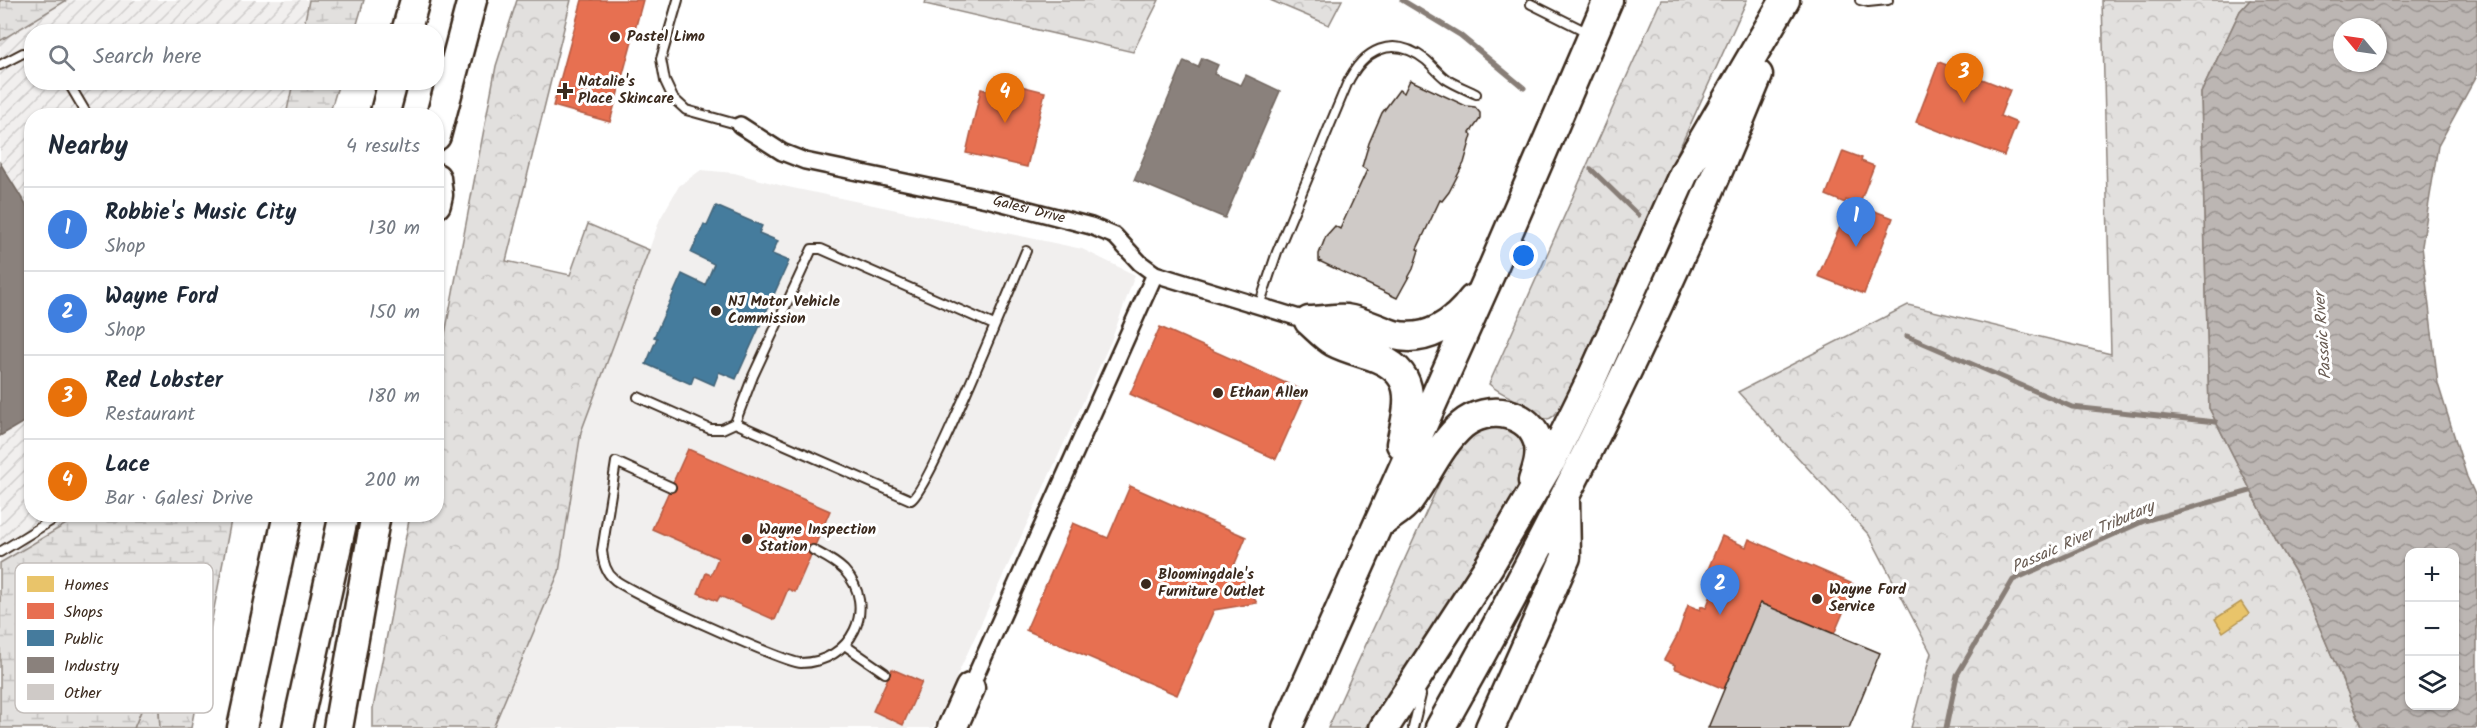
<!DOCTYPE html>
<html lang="en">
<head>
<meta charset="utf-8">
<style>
	:root { --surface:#fff; --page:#f6f6f7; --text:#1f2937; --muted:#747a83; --line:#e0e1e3; --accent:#3b2a1e }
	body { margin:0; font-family:Kalam,sans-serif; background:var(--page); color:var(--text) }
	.controls { position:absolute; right:18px; bottom:18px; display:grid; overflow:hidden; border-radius:12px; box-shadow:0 2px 4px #0004 }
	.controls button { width:54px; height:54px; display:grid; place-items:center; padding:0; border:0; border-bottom:2px solid var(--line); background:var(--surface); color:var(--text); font:30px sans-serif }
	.compass { position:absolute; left:2333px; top:18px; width:54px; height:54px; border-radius:50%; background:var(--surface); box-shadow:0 2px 4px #0004; rotate:299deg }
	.you { position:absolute; left:1524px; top:256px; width:21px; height:21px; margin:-15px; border:4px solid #fff; border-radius:50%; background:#1a73e8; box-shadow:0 0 0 9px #1a73e833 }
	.badge { display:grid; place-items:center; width:39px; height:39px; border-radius:50%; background:var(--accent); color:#fff; font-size:20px; font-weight:700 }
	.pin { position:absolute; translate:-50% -50px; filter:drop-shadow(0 2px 3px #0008) }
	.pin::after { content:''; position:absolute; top:32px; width:21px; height:18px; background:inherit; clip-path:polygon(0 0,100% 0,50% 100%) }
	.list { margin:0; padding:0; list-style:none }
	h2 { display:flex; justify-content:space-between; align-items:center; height:78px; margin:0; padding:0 24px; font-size:26px }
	h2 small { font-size:20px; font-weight:400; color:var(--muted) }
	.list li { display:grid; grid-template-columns:39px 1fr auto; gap:18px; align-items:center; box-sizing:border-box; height:84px; padding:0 24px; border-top:2px solid var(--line) }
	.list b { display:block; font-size:22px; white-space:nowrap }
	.list p { margin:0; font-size:20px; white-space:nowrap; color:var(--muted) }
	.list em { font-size:20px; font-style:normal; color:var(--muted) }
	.icon { flex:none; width:33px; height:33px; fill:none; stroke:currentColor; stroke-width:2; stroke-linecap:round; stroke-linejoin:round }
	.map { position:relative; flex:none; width:2477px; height:728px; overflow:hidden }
	.search { position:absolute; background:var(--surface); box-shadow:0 2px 4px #0004; left:24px; top:24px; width:420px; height:66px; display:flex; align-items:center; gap:15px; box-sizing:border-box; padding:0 21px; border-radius:24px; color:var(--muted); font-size:22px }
	.panel { position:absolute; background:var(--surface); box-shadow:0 2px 4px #0004; left:24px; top:108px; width:420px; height:414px; border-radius:24px }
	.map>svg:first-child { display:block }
	.built { fill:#f1efee }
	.industrial { fill:url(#industrial-furrows) }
	.forest { fill:url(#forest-crowns); stroke:#8e857e; stroke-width:1.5 }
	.wetland { fill:url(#wetland-marsh); stroke:#8e857e; stroke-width:1.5 }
	.water { fill:url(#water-waves); stroke:#887e77; stroke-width:1.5; fill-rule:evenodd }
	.homes { fill:#e9c46a; stroke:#b59653; stroke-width:1.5 }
	.shops { fill:#e76f51; stroke:#b35a42; stroke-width:1.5 }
	.public { fill:#457b9d; stroke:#426377; stroke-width:1.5 }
	.industry { fill:#8a817c; stroke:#726760; stroke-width:1.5 }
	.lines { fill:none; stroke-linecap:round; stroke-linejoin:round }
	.stream { stroke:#887e77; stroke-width:5 }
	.building { fill:#cfcac7; stroke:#3b2a1e; stroke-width:1.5 }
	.lane-casing { stroke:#3b2a1e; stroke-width:12 }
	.street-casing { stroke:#3b2a1e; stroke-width:20 }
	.highway-casing { stroke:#3b2a1e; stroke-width:33 }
	.lane { stroke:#fff; stroke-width:8 }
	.street { stroke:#fff; stroke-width:15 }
	.highway { stroke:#fff; stroke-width:28 }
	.poi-dot { fill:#3b2a1e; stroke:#fff; stroke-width:2 }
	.labels { text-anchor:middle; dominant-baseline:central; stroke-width:6; stroke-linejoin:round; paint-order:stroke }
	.poi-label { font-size:15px; font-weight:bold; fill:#3b2a1e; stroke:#fff; text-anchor:start }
	.street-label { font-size:15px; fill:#3b2a1e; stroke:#fff }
	.water-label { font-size:16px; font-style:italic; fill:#685b52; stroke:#fff }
	.key { fill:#fff; stroke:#c4bfbc; stroke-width:1.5 }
	.key-label { font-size:16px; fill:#3b2a1e }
</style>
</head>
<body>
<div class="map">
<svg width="2477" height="728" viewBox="0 0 2477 728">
	<defs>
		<pattern id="industrial-furrows" width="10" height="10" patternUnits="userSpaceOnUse" patternTransform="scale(1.5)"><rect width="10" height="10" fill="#f1efee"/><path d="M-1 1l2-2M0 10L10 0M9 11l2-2" fill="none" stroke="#d0cdcc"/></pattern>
		<pattern id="forest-crowns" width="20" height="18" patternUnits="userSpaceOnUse" patternTransform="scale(1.5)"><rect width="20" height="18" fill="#e2e0de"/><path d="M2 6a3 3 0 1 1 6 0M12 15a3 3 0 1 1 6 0" fill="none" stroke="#c3c0be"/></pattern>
		<pattern id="wetland-marsh" width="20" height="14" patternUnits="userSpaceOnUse" patternTransform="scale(1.5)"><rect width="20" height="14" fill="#e2e0de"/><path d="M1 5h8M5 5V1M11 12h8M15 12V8" fill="none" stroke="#c3c0be"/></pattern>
		<pattern id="water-waves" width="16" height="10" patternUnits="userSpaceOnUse" patternTransform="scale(1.5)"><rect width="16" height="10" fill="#bcb6b3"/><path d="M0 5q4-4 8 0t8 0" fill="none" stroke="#9a9491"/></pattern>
	</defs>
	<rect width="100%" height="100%" fill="#fff"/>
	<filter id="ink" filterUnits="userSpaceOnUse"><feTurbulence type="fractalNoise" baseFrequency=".0167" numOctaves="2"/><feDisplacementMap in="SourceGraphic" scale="12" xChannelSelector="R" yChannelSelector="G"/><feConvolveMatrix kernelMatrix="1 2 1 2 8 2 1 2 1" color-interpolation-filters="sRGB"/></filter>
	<g filter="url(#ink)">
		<path class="built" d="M701,170l33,3 49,13 299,63 53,26 -24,66 -178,387h-440l66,-156 22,-140 68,-182 11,-31 19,-33z"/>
		<path class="industrial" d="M67,0h242l-6,31 -271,1v50l261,1 -7,32 -254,1v398l51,1 -83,48v-522z"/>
		<path class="forest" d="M517,0h54l-65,261 64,14 18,-51 61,26 -68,182 -22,140 -66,156h-120v-20l37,-193 26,-1 1,-138 59,-310z
			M926,0h233l-26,52 -208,-48z
			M1270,0h72l-13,25z
			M1661,0h86l-184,404c-5,6 -9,15 -17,15 -7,0 -11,-8 -15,-11 -14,-9 -30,-13 -42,-24z
			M2102,0h148l-10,11 -39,82 8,315 67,132 21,35 66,153h-452l20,-75 -62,-118 -131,-143 170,-87 203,49z
			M1495,422l22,11 11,18 -5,31 -102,165 -55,81h-38l130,-286z
			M157,671l3,57h-26z"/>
		<path class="wetland" d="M0,0h67l-67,41z
			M309,0h55l-9,31h-52z
			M293,83h46l-10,32h-43z
			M83,514l149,1 -41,213h-31l-3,-56 -23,56h-134v-165z"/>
		<path class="water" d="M2250,0h227v75l-39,71 -16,100 16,138 29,93 10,22v229h-114l-66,-153 -21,-35 -67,-132 -8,-315 39,-82zM2342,27h36v36h-36zM2410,552h44v154h-44z"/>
		<path class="homes" d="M2241,602l8,12 -26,18 -8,-13z"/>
		<path class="shops" d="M582,0h61l-33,122 -57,-16z
			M1939,62l71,28 -10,26 17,7 -13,33 -88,-34z
			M1005,82l40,10 -18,75 -61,-14 15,-64 21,5z
			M1843,151l19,7 -1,3 13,5 -15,39 34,13 -29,76 -46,-18 33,-74 -5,-2 -1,3 -19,-8z
			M1160,327l146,65 -30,67 -146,-65z
			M688,449l142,62 -35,81 -7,-3 -13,31 -55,-24 -3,5 -19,-8 8,-20 5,2 7,-17 -66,-29z
			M1130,486l116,51 -12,29 23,37 -43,7 -37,85 -151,-65 47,-107 35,15z
			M1722,536l24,11 3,-8 106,46 -21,49 -74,-31 -36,86 -50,-21 1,-3 -11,-5 14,-26 10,-29 12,5 1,-4 5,2 9,-23 -5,-2 2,-4 -7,-3z
			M892,669l30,13 -19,43 -30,-14z"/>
		<path class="public" d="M716,206l46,20 -3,7 19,8 -6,13 17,7 -53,118 -17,-7 -5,13 -20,-9 -3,8 -45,-20 11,-26 -3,-1 28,-63 23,11 9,-21 -23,-11 13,-29 3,2z"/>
		<path class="industry" d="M1202,58l16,7 -4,9 27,11 5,-10 34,16 -55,127 -91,-38 50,-119 14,6z
			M0,163l29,47 3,-1v208l-32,19z"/>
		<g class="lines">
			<path class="stream" d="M1402,0l58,35 64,53
				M1591,169l47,46
				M1907,336l165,71 144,15
				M1946,728l11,-53 56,-95 131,-59 106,-30"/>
		</g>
		<path class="building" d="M1410,80l56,26 9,1 5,6v6l-10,14 2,2 -8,28 -15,29 -7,9 -2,-1 -23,49 2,1 -6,19 -16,29 -78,-37v-7l7,-18 9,-10 5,3 27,-59 -5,-3 7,-24 13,-30 17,-23 5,3z
			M1760,603l120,50 -31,75h-141z"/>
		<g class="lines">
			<defs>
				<path id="lane" d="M678,0l-17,59 4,22 8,17 13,12 54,15
					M1860,0l8,2 20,-2
					M1531,4l58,29
					M0,65l23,-12 9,1
					M68,82l20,34
					M1259,306l18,-54 70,-168c16,-34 45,-50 79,-24 7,6 13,14 20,19 9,6 20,10 30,15
					M638,397l72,32h12l13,-6 176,77c17,-8 101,-216 115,-249
					M735,423l18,-47 59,-127h9l173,76
					M671,487l-55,-25 -14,89c1,10 3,21 12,28 14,13 171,84 187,84 50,0 78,-56 43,-93 -9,-9 -20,-14 -31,-20
					M0,552l62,-38
					M846,646l39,27
					M1413,728l8,-33"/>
				<g id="street">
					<path id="s1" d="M740,125l42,27 23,9 186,39 100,26 24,10 25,27 15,11 154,47"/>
					<path d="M970,688l185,-414"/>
				</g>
				<path id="highway" d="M406,32l9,-32
					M384,116l9,-34
					M436,136l36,-136
					M436,178l2,17 -2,9
					M1309,321c8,7 16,16 25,21 11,6 27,10 39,14 47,17 36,49 28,88
					M1309,321c12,0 25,-3 37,-2 16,2 32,11 48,16 32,8 61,-11 79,-36
					M1385,520c8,-6 18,-12 24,-20 18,-24 30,-55 53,-75 25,-21 69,-15 77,20 2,13 -2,24 -6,36
					M242,728l46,-214
					M297,728l47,-214
					M338,728l38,-214
					M952,728l18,-40
					M1287,728l204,-456 117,-272
					M1384,728l105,-162 62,-105 40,-81 93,-207 101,-173
					M1440,728c119,-210 227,-429 318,-653
					M1490,728l76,-171 -1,-56"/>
			</defs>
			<use href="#lane" class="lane-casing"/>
			<use href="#street" class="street-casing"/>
			<use href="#highway" class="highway-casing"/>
			<use href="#lane" class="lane"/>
			<use href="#street" class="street"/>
			<use href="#highway" class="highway"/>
		</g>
	</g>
	<g class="poi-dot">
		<circle cx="615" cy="37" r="6"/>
		<path d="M562 82h6v6h6v6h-6v6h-6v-6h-6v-6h6z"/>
		<circle cx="716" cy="311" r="6"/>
		<circle cx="1218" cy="393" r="6"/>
		<circle cx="747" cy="539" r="6"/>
		<circle cx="1146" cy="584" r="6"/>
		<circle cx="1817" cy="599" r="6"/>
	</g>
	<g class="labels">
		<g class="poi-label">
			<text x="627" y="37">Pastel Limo</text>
			<text x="578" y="82">Natalie's<tspan x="578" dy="17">Place Skincare</tspan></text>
			<text x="728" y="302">NJ Motor Vehicle<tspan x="728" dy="17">Commission</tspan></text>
			<text x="1230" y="393">Ethan Allen</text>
			<text x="759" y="530">Wayne Inspection<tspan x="759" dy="17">Station</tspan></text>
			<text x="1158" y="575">Bloomingdale's<tspan x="1158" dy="17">Furniture Outlet</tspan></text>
			<text x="1829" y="590">Wayne Ford<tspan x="1829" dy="17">Service</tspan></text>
		</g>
		<g class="street-label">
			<text stroke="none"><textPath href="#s1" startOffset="304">Galesi Drive</textPath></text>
		</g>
		<g class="water-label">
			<text transform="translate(2323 336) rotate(-94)">Passaic River</text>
			<text transform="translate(2083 537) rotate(-24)">Passaic River Tributary</text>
		</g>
	</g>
	<rect x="15" y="563" width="198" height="150" rx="9" class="key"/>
	<rect x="27" y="576" width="27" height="16" fill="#e9c46a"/>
	<rect x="27" y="603" width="27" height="16" fill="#e76f51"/>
	<rect x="27" y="630" width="27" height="16" fill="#457b9d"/>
	<rect x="27" y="657" width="27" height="16" fill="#8a817c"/>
	<rect x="27" y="684" width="27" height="16" fill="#cfcac7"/>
	<g class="key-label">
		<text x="64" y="590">Homes</text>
		<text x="64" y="617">Shops</text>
		<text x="64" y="644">Public</text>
		<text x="64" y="671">Industry</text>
		<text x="64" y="698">Other</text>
	</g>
</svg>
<div class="controls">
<button>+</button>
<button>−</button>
<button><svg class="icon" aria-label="layers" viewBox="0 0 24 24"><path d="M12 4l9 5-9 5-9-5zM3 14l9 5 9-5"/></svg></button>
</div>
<svg class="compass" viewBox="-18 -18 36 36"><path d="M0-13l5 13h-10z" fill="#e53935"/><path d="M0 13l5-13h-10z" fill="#747a83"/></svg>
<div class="you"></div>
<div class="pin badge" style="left:1856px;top:247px;background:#3f7fe0">1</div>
<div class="pin badge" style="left:1720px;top:615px;background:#3f7fe0">2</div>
<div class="pin badge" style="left:1964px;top:103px;background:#e8710a">3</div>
<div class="pin badge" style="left:1005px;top:123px;background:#e8710a">4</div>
<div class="search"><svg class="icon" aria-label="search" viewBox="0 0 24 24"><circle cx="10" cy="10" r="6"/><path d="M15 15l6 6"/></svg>Search here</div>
<section class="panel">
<h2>Nearby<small>4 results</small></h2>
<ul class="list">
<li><span class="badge" style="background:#3f7fe0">1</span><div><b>Robbie's Music City</b><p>Shop</p></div><em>130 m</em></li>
<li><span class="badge" style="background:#3f7fe0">2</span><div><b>Wayne Ford</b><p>Shop</p></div><em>150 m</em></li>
<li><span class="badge" style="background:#e8710a">3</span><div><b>Red Lobster</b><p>Restaurant</p></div><em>180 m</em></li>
<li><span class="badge" style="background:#e8710a">4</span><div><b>Lace</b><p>Bar · Galesi Drive</p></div><em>200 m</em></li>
</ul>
</section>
</div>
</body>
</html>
